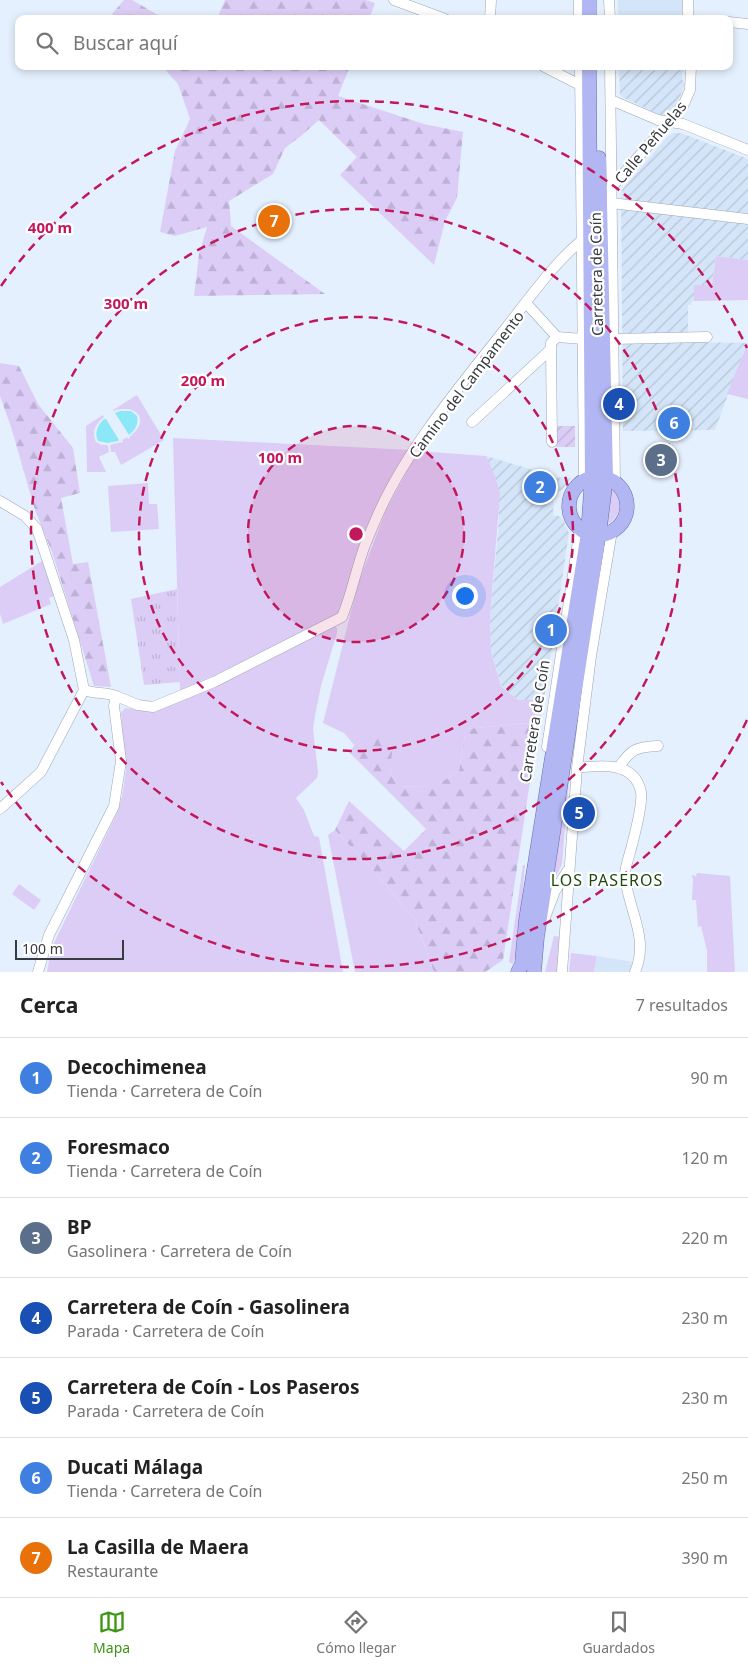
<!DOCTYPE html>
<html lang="es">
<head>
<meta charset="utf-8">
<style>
	:root { --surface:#fff; --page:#f2f2f2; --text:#222; --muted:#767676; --line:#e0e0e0; --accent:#3b9713 }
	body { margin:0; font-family:"Noto Sans",sans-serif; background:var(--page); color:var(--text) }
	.scale { position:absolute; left:15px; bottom:12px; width:109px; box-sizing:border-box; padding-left:5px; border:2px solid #373b40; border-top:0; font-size:14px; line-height:18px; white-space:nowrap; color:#373b40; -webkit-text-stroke:4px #fff; paint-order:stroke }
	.you { position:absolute; left:464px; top:595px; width:18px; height:18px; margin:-12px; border:4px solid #fff; border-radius:50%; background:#1a73e8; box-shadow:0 0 0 8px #1a73e833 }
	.badge { display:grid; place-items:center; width:32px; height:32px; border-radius:50%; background:var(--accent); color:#fff; font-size:16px; font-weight:700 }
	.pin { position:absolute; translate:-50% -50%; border:2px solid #fff; box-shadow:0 1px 5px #0006 }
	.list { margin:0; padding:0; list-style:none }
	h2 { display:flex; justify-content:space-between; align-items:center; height:65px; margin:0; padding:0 20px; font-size:21px }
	h2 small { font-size:16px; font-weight:400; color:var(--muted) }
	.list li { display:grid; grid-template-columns:32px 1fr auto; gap:15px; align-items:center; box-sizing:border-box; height:80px; padding:0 20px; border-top:1px solid var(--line) }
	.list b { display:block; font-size:19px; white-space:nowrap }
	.list p { margin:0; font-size:16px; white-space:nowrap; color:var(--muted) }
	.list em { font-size:16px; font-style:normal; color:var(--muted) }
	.icon { flex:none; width:28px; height:28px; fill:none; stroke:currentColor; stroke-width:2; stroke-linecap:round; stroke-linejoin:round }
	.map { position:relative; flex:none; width:748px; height:972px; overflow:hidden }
	.search { position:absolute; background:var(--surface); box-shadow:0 2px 8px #0003; left:15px; right:15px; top:15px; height:55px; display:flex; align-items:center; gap:12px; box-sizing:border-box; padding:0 18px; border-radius:10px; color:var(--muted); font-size:19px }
	.sheet { height:625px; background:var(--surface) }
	nav { display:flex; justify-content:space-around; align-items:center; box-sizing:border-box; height:70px; border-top:1px solid var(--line); background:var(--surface); font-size:14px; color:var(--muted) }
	nav a { display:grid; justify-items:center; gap:2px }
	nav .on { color:var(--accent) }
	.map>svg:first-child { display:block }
	.built { fill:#d5e5f9 }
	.industrial { fill:url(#industrial-furrows) }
	.grass { fill:#dccdf7 }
	.forest { fill:url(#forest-firs) }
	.park { fill:url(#park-tufts) }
	.garden { fill:url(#garden-furrows) }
	.water { fill:#8ce8f7 }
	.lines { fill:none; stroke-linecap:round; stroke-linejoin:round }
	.minor-casing { stroke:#9ca6b4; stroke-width:11 }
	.major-casing { stroke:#666caf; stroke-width:15 }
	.minor { stroke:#fff; stroke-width:10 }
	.major { stroke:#b2b6f3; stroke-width:14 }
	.ring { fill:none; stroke:#c2185b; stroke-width:2.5; stroke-dasharray:9 6 }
	.labels { text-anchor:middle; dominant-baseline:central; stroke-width:4.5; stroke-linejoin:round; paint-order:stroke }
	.street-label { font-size:15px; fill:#373b40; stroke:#fff }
	.neighbourhood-label { font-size:16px; letter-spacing:1px; fill:#1e4a0f; stroke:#fff }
	.centre { fill:#c2185b; stroke:#fff; stroke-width:2.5 }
	.ring-label { font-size:15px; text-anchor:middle; font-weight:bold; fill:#c2185b; stroke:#fff; stroke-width:4.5; stroke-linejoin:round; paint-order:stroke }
</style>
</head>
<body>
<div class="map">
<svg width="748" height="972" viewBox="0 0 748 972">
	<defs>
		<pattern id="industrial-furrows" width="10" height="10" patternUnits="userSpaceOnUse" patternTransform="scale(1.25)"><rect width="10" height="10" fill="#d5e5f9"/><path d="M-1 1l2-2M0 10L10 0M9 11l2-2" fill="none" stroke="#b7c5d6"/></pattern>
		<pattern id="forest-firs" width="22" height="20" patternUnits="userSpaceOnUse" patternTransform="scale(1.25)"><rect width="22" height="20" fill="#dccdf7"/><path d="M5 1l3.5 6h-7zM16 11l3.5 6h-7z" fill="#bdb1d5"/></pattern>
		<pattern id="park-tufts" width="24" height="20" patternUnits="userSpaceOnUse" patternTransform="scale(1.25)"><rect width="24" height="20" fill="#dccdf7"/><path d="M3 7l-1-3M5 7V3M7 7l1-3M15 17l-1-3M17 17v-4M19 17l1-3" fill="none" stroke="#bdb1d5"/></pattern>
		<pattern id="garden-furrows" width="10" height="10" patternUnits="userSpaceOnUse" patternTransform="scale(1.25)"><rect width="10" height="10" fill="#dccdf7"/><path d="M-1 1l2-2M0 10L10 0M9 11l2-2" fill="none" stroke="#bdb1d5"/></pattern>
	</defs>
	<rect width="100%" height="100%" fill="#e5f0fe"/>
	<path class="built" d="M618,0h65l-2,16 -63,1z
		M597,956l36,6 -3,10h-36z"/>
	<path class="industrial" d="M619,66h52l15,3 -4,4v6l3,5 -10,25 -7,6 -6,1 -42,-20z
		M674,133h7l67,26v101l-32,-4 -4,29h-18v16h-2l-1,4h-3v37l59,1 -32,87 -92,1 -2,-235 1,-6 46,-54z
		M486,456l41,12 25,9 19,1 -8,11 -9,5 -1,21 6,1 4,4 6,13 -25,167h-26l-17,-15 -10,-33 -1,-35 9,-97 -3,-39z"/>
	<path class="grass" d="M716,256l32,4v40l-54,1v-16h18z
		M748,342v57l-21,-5z
		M137,395l27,45 -43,25 -6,-13h-4l-1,-7 11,-3 1,1 1,-1 -1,-2 5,-3 1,2 2,-1 -1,-1c22,-16 9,-34 -16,-26v-1z
		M103,415l1,2c-8,7 -13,14 -8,25l6,3h6l1,7 -10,5 7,15h-19l-1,-46z
		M173,438l237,12 -33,57 -15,33 -18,63 -5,9 -8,6 -151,74z
		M418,451l68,5 9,20 5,18 -10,123 1,35 10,34 17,14h26l-5,22 -73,7 -7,42c-25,17 -31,17 -60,15l-9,-15 -29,-33 -6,8 -11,-13 -21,-10 35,-139 28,-74z
		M148,483l1,21h8l2,25 -48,3 -3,-46z
		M610,487c14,11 12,30 -4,38z
		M42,561l12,35 -5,2 2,6 -48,20 -3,-10v-27z
		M334,625l3,3v5l-16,53 -6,30 -2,13 5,43 -1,6 -21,20 8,12 10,26 5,1 24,135h-296l4,-23 66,-136 5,-16 4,-27 -5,-57 4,-5 31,3 32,-13z
		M571,756l-9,107c-2,8 -7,13 -10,20l2,2 -2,3h-2z
		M335,830l43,46 37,44 19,52h-79l-27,-137z
		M523,865h2l-8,95 -3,-1 -1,5 -4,-2z
		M697,873l33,3 5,96h-28v-21l-6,-25 -3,1 -2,-27h-4l1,-22 -2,-3 5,1z
		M19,884l22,16 -7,10 -22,-16z
		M554,936l9,1 -5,35h-13z
		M571,953l26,3 -3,16h-25z"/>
	<path class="forest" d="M124,0h8l33,19h-48l-5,-5z
		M225,0h141l9,3 -6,16h-152z
		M162,66h188l-12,30 86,28 39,8 -6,66 -12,23 -11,44 -94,-90 17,-18 -38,-37 -18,16 -16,12 -12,26 -44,27 2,25 94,68 -131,2 5,-42 8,-27 -32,9 -15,-4 15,-81 15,-32 -12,-35z
		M0,363l19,3 19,38 35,44 7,45 -19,5 12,66 15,-2 23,125 -17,-1 -42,-134 -17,-42 -24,-83 -11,-31z
		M539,722l-36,238 -18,12h-51l-19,-52 -37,-44 -43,-46 14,-29 55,50 22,-22 -77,-77 12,-14 33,-3 -4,36 9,15c28,2 37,1 60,-15l7,-42z"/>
	<path class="park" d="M177,589l3,93 -36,3 -13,-86z"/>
	<path class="garden" d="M556,426h19v21h-19z"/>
	<path class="water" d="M120,411h11l6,5c2,8 -2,14 -8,19l-14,-22z
		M104,419h2l13,21 -1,1 -10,2 -10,-2c-4,-9 0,-16 6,-22z"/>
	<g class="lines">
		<defs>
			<path id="minor" d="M394,0l51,19
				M579,0v19
				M609,0l1,19
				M490,19l1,-19
				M688,19v-19
				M729,22l19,2
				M543,66l37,19
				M580,66l4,414
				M610,66l5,416
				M611,100l47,20 25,4 65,26
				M611,188l72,-82 7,-16 1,-24
				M611,203l137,16
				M526,303l31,34 26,2
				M613,339l94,-2
				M472,422l79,-73
				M552,442l-1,-93v-6l6,-6
				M0,501l25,15 12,13 37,111 10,50
				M116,696l22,9 15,2 61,-25 128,-65c10,-24 14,-48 23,-72 5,-12 10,-24 15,-35 30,-65 81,-125 125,-181 24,-30 48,-65 77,-89
				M547,747l33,-219
				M619,767c12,-18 17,-20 39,-21
				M577,768c23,-3 58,-7 64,24 2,12 -6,41 -9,53 -2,9 -7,21 -7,30 2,33 25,62 10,97
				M0,809l41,-37 43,-82
				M544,920l11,-29 13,-21
				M38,972l11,-37 65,-129 7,-45 -7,-55 2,-10c-11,-4 -21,-2 -32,-6
				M562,972l15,-204 14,-112 21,-125"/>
			<path id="major" d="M589,0v19
				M569 506a29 29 0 1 1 58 0a29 29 0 1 1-58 0Z
				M518,972l4,-8 4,-44 62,-387 4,-56 -3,-411
				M534,972l3,-35 62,-403 7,-56 -7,-320"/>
		</defs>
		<use href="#minor" class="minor-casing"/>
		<use href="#major" class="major-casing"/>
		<use href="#minor" class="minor"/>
		<use href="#major" class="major"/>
	</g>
	<circle cx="356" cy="534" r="108" fill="#c2185b" fill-opacity=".12"/>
	<g class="ring">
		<circle cx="356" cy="534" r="108"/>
		<circle cx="356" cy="534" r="217"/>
		<circle cx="356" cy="534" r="325"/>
		<path d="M747 720A433 433 0 0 1 1 782M1 286A433 433 0 0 1 747 348"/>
	</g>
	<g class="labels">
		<g class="street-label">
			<text transform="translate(650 142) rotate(-50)">Calle Peñuelas</text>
			<text transform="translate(596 274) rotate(-91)">Carretera de Coín</text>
			<text transform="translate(466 384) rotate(-53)">Camino del Campamento</text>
			<text transform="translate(534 721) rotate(-81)">Carretera de Coín</text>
		</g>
		<g class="neighbourhood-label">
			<text x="607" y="880">LOS PASEROS</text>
		</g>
	</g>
	<circle cx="356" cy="534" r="8" class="centre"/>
	<g class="ring-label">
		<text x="50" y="233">400 m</text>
		<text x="126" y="309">300 m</text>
		<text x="203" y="386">200 m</text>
		<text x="280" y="463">100 m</text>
	</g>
</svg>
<div class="scale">100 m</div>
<div class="you"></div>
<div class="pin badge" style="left:551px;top:630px;background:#3f7fe0">1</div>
<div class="pin badge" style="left:540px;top:487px;background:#3f7fe0">2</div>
<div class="pin badge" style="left:661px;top:460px;background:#5c6f8a">3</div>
<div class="pin badge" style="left:619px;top:404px;background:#1a4fb4">4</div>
<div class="pin badge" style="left:579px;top:813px;background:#1a4fb4">5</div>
<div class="pin badge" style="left:674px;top:423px;background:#3f7fe0">6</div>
<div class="pin badge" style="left:274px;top:221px;background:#e8710a">7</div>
<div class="search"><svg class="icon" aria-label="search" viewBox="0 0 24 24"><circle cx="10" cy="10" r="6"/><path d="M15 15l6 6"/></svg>Buscar aquí</div>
</div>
<section class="sheet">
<h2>Cerca<small>7 resultados</small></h2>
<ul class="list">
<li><span class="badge" style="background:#3f7fe0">1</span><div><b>Decochimenea</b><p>Tienda · Carretera de Coín</p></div><em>90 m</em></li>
<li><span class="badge" style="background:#3f7fe0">2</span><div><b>Foresmaco</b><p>Tienda · Carretera de Coín</p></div><em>120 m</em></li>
<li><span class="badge" style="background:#5c6f8a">3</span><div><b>BP</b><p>Gasolinera · Carretera de Coín</p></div><em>220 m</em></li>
<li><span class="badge" style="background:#1a4fb4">4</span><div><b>Carretera de Coín - Gasolinera</b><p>Parada · Carretera de Coín</p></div><em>230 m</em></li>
<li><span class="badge" style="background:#1a4fb4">5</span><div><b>Carretera de Coín - Los Paseros</b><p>Parada · Carretera de Coín</p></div><em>230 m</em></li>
<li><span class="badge" style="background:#3f7fe0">6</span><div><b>Ducati Málaga</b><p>Tienda · Carretera de Coín</p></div><em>250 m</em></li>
<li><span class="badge" style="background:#e8710a">7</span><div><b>La Casilla de Maera</b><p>Restaurante</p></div><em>390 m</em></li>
</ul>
</section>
<nav>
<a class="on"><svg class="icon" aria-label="map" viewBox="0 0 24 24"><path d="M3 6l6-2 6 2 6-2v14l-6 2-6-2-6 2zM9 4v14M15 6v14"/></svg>Mapa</a>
<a><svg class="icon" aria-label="directions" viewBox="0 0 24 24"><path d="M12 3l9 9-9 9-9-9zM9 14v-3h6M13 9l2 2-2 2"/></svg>Cómo llegar</a>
<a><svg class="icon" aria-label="saved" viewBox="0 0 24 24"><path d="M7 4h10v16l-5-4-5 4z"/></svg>Guardados</a>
</nav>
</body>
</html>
